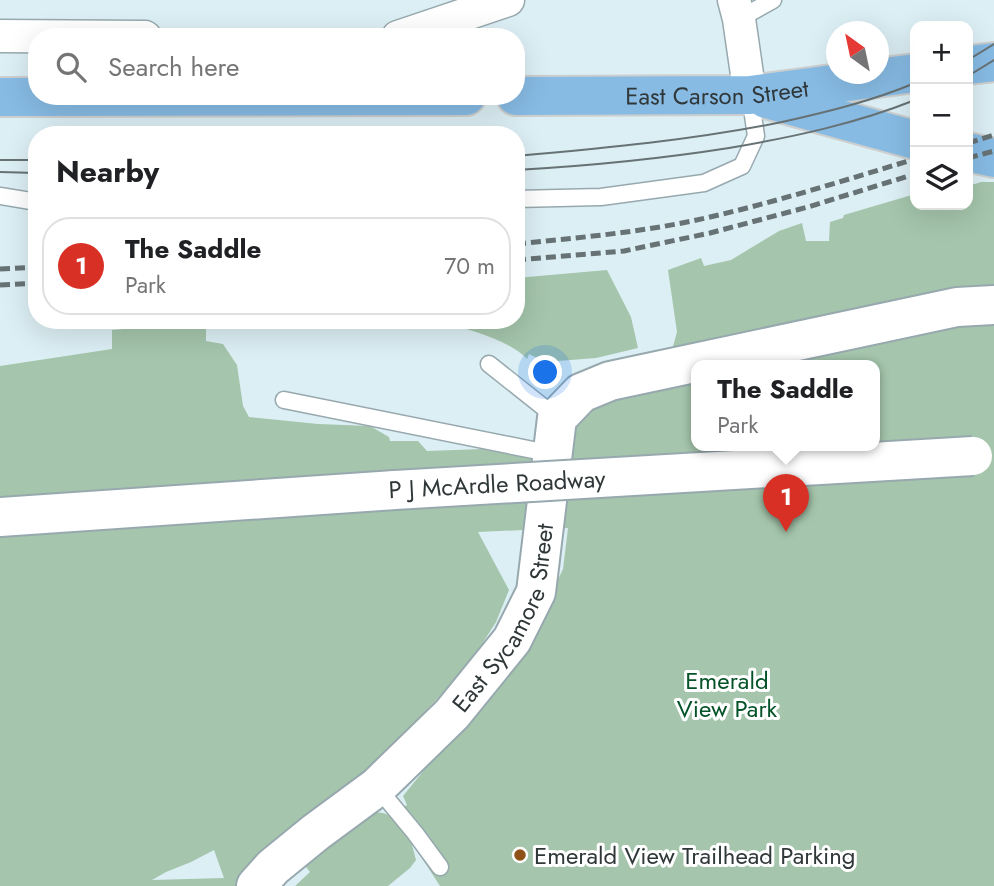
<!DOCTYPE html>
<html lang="en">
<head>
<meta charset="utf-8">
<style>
	:root { --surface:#fff; --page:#f6f6f6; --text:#202124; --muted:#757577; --line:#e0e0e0; --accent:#d93025 }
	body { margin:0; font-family:Jost,sans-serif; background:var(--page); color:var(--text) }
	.controls { position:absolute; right:21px; top:21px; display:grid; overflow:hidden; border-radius:14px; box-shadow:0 7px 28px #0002 }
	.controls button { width:63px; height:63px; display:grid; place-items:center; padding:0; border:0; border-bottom:2px solid var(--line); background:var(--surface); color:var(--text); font:35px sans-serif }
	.compass { position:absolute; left:826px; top:21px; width:63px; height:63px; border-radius:50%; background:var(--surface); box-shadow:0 7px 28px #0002; rotate:327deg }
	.you { position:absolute; left:546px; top:373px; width:24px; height:24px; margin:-18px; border:5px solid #fff; border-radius:50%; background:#1a73e8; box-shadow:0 0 0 10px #1a73e833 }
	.badge { display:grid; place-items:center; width:46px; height:46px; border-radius:50%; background:var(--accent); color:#fff; font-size:23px; font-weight:700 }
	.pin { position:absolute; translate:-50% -58px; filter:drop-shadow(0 2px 4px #0008) }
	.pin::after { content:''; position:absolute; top:37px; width:24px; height:21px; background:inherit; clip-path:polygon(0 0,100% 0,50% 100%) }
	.popup { position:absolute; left:691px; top:360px; width:189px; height:91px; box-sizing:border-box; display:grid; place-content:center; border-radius:14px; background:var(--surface); filter:drop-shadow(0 2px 5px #0005); font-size:23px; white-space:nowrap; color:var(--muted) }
	.popup b { font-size:26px; color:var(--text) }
	.popup::after { content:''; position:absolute; left:50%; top:100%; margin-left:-14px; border:14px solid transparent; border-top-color:var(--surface) }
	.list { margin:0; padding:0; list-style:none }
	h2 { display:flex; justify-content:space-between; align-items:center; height:91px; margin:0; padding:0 28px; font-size:30px }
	h2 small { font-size:23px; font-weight:400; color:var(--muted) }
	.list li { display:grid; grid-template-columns:46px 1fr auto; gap:21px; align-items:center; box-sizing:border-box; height:98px; margin:0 14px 14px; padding:0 14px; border:2px solid var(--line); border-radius:28px }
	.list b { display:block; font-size:26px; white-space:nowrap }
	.list p { margin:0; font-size:23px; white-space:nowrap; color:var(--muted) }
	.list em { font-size:23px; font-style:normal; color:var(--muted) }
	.icon { flex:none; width:38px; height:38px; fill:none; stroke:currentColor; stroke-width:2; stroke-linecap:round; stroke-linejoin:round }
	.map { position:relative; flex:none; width:994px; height:886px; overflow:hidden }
	.search { position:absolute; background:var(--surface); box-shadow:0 7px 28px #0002; left:28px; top:28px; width:497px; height:77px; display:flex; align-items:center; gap:18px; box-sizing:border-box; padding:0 24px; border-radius:28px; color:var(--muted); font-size:26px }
	.panel { position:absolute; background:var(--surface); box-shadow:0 7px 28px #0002; left:28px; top:126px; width:497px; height:203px; border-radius:28px }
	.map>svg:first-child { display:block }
	.green { fill:#a5c5ac; fill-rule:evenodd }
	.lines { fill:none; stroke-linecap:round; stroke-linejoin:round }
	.lane-casing { stroke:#97a9ae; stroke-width:19 }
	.street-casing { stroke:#97a9ae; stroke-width:35 }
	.secondary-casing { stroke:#97a9ae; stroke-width:42 }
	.primary-casing { stroke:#cdcfcf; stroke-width:42 }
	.lane { stroke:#fff; stroke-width:16 }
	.street { stroke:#fff; stroke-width:32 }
	.secondary { stroke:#fff; stroke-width:38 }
	.primary { stroke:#87bbe4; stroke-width:38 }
	.tram { stroke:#677275; stroke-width:2 }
	.rail { stroke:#677275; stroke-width:5; stroke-dasharray:10 5; stroke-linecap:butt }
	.secondary-bridge-casing { stroke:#97a9ae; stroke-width:42; stroke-linecap:butt }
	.secondary-bridge { stroke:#fff; stroke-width:38 }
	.poi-dot { fill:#905118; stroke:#fff; stroke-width:2.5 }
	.labels { text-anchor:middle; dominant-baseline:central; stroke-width:6; stroke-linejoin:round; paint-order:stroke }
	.street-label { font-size:24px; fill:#303739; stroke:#fff }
	.park-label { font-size:24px; fill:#045228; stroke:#fff }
	.poi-label { font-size:24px; fill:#303739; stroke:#fff; text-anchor:start }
</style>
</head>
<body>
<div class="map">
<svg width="994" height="886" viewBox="0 0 994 886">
	<rect width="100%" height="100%" fill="#dceff4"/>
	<path class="green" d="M981,182h13v704h-554l-29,-45 5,19 -6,8 -22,18h-93l15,-14 -8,-10 70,-49c13,-2 18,2 27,11l-4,-11 12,-8 -4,-9 26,-32 41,-45 78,-118 15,-32 5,-41 -90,4 31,58 -13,32 -21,33 -36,42 -81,84 -119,105h-239v-520l112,-17v-19l94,-8v19l17,3 14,21 6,41 6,11 69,7 52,2 19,11 1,4h28l9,10 142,-5 -8,-39 47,-6 68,-14 -4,-37 5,-18 -9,-62 33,-12 3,8 27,-6 48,-29 23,-8 4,18h23l1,-19 13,-4 1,-3 71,-21v11h53v-22l7,1zM697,366h178v80h-178zM214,850l10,28 -72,2 14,-8 25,-10z
		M607,270l24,47 7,31 -42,10 -51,4 -16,-8 -2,5c-20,-21 -64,-31 -93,-39h82v-42z"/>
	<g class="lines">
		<defs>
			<path id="lane" d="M739,19l34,-19
				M0,196l37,6
				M516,199l85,-2 103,-14 38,-17 14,-30 -6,-41
				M489,364l68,54
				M284,400l269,54
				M377,787l38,46 25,34"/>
			<path id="street" d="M734,0l5,19 11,76
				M0,36l145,1
				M398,37l110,-37"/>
			<g id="secondary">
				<path d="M0,517l395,-27"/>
				<path id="s1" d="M256,886l17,-19 43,-35 61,-45 75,-73 60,-74 24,-48 21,-174 24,-25 29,-12 347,-74 37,-2"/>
			</g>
			<g id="primary">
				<path d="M968,65l26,-3"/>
				<path id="s2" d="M516,96l234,-1 165,-22"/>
				<path d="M0,97l466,-1"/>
				<path d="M766,99l149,41"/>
				<path d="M968,152l26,6"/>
			</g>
		</defs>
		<use href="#lane" class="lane-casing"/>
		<use href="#street" class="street-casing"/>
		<use href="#secondary" class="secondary-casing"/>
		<use href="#primary" class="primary-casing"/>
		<use href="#lane" class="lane"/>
		<use href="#street" class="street"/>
		<use href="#secondary" class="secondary"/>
		<use href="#primary" class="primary"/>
		<path class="tram" d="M968,60l26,-16
			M968,76l26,-16
			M516,156c89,-8 178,-16 266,-34 45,-10 90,-21 133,-39
			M0,160h37
			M516,170c71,-4 143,-11 213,-22 64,-11 126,-24 186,-48
			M0,172l37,1"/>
		<path class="rail" d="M968,143l26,-8
			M968,158l26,-7
			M516,244c59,-6 118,-11 176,-23 75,-16 150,-40 223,-62
			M516,260l108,-9 86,-18 98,-26 107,-33
			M0,269l37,-2
			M0,285l37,-2"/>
		<defs>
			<path id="secondary-bridge" d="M395,490l578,-34"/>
		</defs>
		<use href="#secondary-bridge" class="secondary-bridge-casing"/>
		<use href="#secondary-bridge" class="secondary-bridge"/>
	</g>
	<circle class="poi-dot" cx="520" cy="855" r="7"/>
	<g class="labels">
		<g class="street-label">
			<text stroke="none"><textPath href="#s2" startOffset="201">East Carson Street</textPath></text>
			<text transform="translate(497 484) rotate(-3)">P J McArdle Roadway</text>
			<text stroke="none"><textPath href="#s1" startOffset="374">East Sycamore Street</textPath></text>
		</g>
		<g class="park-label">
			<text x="727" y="680">Emerald<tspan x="727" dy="28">View Park</tspan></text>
		</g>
		<g class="poi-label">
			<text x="534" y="855">Emerald View Trailhead Parking</text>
		</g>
	</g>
</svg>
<div class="controls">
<button>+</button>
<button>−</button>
<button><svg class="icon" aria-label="layers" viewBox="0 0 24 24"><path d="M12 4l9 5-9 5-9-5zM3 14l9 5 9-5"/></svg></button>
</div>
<svg class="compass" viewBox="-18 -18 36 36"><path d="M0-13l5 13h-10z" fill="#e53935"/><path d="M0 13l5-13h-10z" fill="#757577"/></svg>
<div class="you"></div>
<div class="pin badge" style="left:786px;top:532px">1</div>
<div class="popup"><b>The Saddle</b>Park</div>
<div class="search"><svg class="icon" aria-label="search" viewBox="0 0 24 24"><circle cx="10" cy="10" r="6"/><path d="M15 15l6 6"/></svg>Search here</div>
<section class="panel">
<h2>Nearby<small></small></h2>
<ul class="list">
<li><span class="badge">1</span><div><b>The Saddle</b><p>Park</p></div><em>70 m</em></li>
</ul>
</section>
</div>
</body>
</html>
